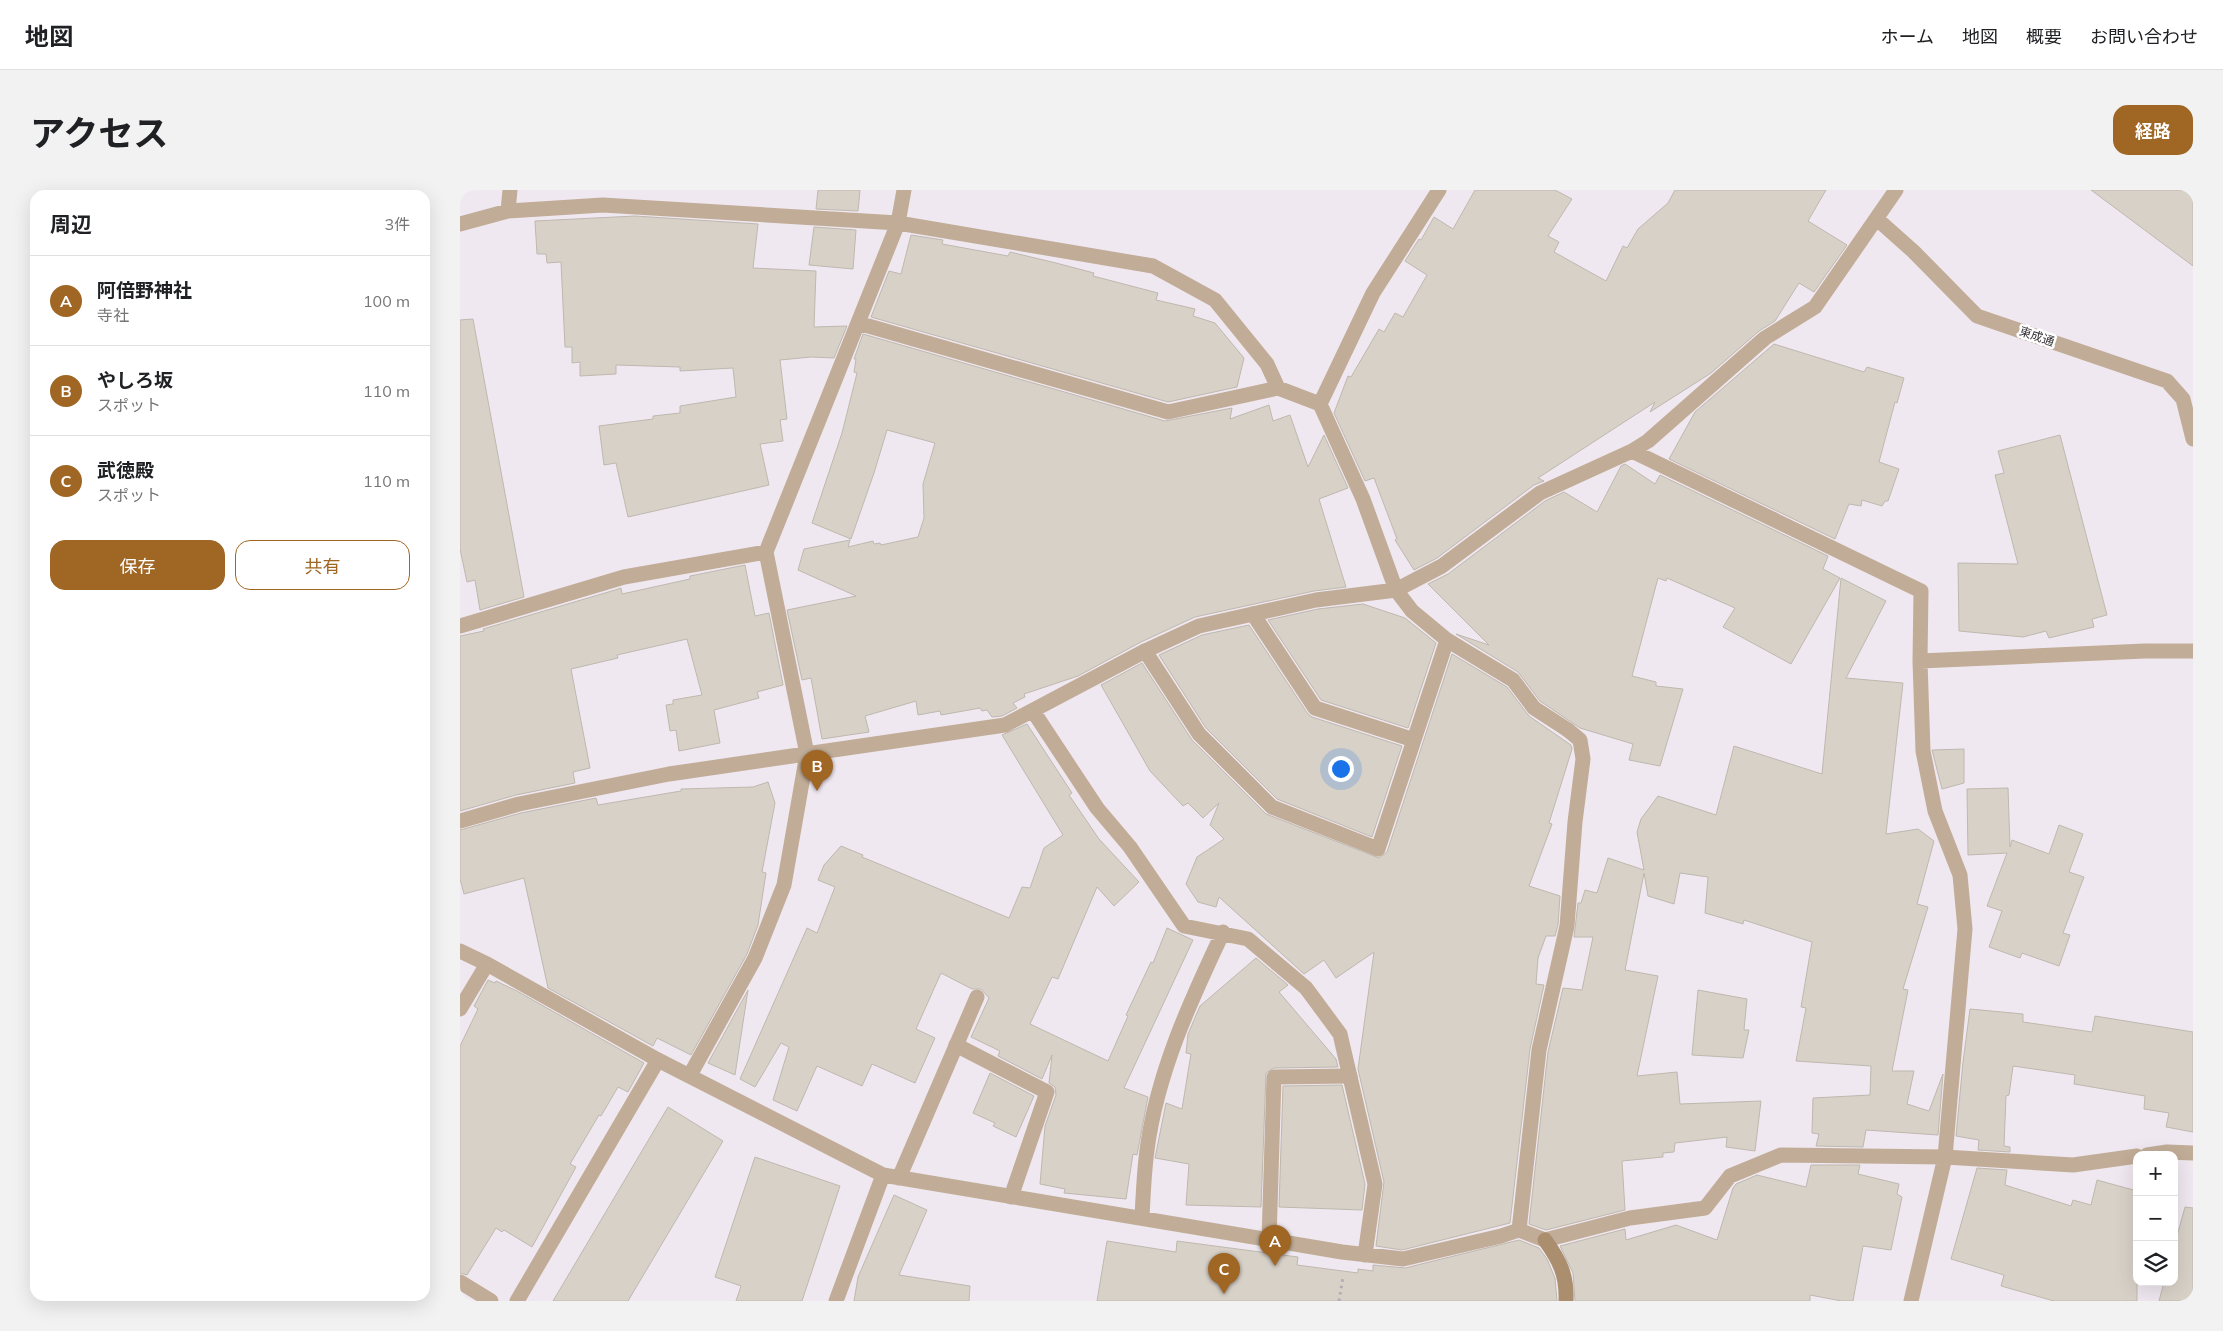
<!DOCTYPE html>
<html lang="ja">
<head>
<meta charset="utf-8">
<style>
	:root { --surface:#fff; --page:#f2f2f2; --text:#202124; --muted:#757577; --line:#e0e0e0; --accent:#9f6624 }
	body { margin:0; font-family:Mulish,"Noto Sans JP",sans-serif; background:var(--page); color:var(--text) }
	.controls { position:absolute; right:15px; bottom:15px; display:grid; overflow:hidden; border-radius:10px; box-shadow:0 5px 20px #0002 }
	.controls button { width:45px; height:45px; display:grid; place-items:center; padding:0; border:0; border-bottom:1px solid var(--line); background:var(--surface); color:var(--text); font:25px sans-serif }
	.you { position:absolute; left:880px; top:578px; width:18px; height:18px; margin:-12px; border:4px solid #fff; border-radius:50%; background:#1a73e8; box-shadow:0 0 0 8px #1a73e833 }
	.badge { display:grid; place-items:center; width:32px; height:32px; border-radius:50%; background:var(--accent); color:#fff; font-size:16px; font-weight:700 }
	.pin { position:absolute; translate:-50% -41px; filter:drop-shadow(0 1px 2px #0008) }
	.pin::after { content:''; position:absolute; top:26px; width:18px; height:15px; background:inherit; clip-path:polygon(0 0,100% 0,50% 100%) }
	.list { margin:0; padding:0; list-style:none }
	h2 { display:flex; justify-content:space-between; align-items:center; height:65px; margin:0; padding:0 20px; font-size:21px }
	h2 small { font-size:16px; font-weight:400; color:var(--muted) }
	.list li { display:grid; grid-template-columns:32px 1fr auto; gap:15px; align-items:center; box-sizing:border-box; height:90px; padding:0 20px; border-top:1px solid var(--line) }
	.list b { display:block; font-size:19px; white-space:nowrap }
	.list p { margin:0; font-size:16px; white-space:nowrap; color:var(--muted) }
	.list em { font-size:16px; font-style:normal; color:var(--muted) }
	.actions { display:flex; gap:10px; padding:15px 20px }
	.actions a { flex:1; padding:11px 0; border:1px solid var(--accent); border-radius:15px; text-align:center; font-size:18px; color:var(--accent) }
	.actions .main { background:var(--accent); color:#fff }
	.icon { flex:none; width:28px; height:28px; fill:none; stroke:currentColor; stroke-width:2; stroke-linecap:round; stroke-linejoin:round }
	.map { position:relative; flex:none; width:1733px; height:1111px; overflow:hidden; border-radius:15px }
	header { display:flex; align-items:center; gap:30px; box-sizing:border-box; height:70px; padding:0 25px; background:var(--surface); border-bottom:1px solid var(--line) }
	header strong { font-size:24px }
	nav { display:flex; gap:28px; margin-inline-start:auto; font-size:18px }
	.intro { display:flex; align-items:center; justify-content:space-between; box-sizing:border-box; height:120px; padding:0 30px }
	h1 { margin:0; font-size:35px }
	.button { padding:12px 22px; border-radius:15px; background:var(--accent); color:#fff; font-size:18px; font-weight:700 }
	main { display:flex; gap:30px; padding:0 30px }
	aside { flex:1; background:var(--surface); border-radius:15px; box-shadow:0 5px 20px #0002 }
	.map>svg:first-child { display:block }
	.building { fill:#d8d1c8; stroke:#beb8af }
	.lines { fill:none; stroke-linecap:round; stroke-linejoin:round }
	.path { stroke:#b3acb3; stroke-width:3; stroke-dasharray:2.5 4; stroke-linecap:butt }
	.lane { stroke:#c1ac97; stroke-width:15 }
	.street { stroke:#c1ac97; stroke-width:15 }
	.secondary { stroke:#ab8e6d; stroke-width:15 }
	.labels { text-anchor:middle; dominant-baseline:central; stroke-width:5; stroke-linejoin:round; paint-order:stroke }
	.street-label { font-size:12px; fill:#333033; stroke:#fff }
</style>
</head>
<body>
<header>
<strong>地図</strong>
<nav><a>ホーム</a><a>地図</a><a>概要</a><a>お問い合わせ</a></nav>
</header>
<div class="intro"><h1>アクセス</h1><a class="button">経路</a></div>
<main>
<aside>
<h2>周辺<small>3件</small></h2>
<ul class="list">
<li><span class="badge">A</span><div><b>阿倍野神社</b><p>寺社</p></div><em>100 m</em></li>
<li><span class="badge">B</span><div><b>やしろ坂</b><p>スポット</p></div><em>110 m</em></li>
<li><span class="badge">C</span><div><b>武徳殿</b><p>スポット</p></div><em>110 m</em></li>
</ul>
<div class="actions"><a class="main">保存</a><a>共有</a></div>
</aside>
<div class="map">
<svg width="1733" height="1111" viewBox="0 0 1733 1111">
	<rect width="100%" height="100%" fill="#f0e8f0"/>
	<path class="building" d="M358,0h42l-2,21 -42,-2z
		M1015,0h80l17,9 -24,37 11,6 -5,10 52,29 17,-35 4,2 11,-19 30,-26 7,-13h151l-18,31 39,24 -33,47 -15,-9 -24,38 -16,10 -48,42 -61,39 5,-10 -117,76 6,3 -10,4 -97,73 -23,12 -19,-30 2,-1 -23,-61 -9,3 -31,-68 14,-37 3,1 28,-48 5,3 11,-19 8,4 24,-42 -22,-14 14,-22 2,1 13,-23 19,12z
		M1631,0h102v76z
		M175,26l123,8 -5,44 63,3 -2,56 33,-1 -13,32 -23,-1 -31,3 7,59 -7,1 3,21 -23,3 9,41 -141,32 -12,-54 -12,2 -5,-39 54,-7v-3l27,-3v-7l56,-9 -3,-29 -53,3v-4l-64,-2v9l-36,2v-14l-8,1v-16h-7l-4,-85 -14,1 -1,-9h-9l-2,-33z
		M354,37l42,3 -3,39 -44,-4z
		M451,45l32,5 -1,4 66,12 2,-4 46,11 38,10 -1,3 65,17 -2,7 39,9 -2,7 22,7 29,35 -7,29 -69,15 -297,-85 18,-46 12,3z
		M13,129l51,278 -44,13 -5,-30 -8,2 -7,-33v-229z
		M403,144l302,87 67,-13 -2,11 39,-14 4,16 17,-6 18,52 16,-32 24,53 -29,11 27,88 -32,4 -119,26 -54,25 -63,34 -54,18 1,3 -12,6 4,5 -15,8 -10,1 -5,-7 -5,1 -2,-3 -39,7 -1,-4 -22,4 -2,-14 -51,15 4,16 -47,7 -11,-61 -9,2 -15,-70 69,-14 -58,-26 6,-21 46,-9 -2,7 25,-6 1,3 6,-1 1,2 37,-8 6,-19 -1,-34 12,-41 -48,-13 -13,43 -23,66 -39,-16 30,-90 15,-60 -3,-1 2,-13h-2z
		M1314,154l90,28 3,-5 37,11 -7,25 -2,-1 -16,60 20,7 -11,32h-3l-3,5 -20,-6 -1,6 -12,-2 -14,35 -166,-80 26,-47z
		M1600,245l47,180 -15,4 2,8 -45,11 -3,-7 -23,6 -64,-6 -1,-68 60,1 -23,-89 9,-2 -6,-22z
		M1165,274l30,20 5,-9 168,81 -5,13 17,9 -49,86 -68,-37 12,-19 -68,-30 -1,3 -8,-3 -26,98 24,6v4l27,3 -23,77 -31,-6 4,-16 -53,-16 -40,-27 -22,-29 -62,-38 33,11 -61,-61 20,-10 97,-73 19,-9 33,20 24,-46z
		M285,375l10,51 14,-3 14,72 -26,7 2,6 -45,12 6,33 -41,8 -3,-21 -6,1 -4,-26 7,-1v-4l29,-5 -15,-56 -70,16 1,3 -47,11 19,99 -17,4 2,11 -59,12 -56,16v-175l24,-5 -1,-2 132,-39 6,-2 1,6 68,-15v-3z
		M1381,388l45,23 -40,77 57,5 -17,151 32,-5 16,12 -17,63 11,3 -25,82 5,1 -16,81h22l-7,33 22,7 14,-37 -5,61 -72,-5 -3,17 -47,-1 3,-12 -7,-1 1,-35 57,-3 1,-29 -75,-5 10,-53 -5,-1 11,-65 -68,-22 -1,4 -38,-11 3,-36 -28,-4 -6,31 -26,-8 -4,-23 -19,97 33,6 -21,100 40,-4 3,32 81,-3 -6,50 -29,-4 1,-10 -52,6 -1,9 -11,1v4l-41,4 3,49 -79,20 -17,-6 19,-172 15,-64 19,2 11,-53h-19l4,-34h3l4,-13 12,3 11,-35 36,12 -7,-38 4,-13 17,-23 58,19 18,-69 88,28z
		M903,414l42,14 31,25 -28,85 -87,-28 -53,-80 50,-11z
		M789,435l59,89 4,3 90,29 -30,91 -95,-38 -71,-71 -47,-73 43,-20z
		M992,464l55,33 22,29 42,29 1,4 -23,74 3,1 -23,62 31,10 -2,29 -3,11h-9l-8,22 -2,26 8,1 -14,64 -20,174 -108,27 -26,-4 8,-64 -26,-113 16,-117 -38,26 -12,-18 -20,14 -85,-77 -3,10 -18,-5 -12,-18 11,-27 27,-18 -14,-14 9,-22 -16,15 -15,-15 -5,3 -33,-35 -49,-86 41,-22 50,77 74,74 113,44 8,-6z
		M567,534l45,69 -3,2 30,44 40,43 -25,24 -17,-19 -39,92 -6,-2 -22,47 78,37 20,-45 -2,-1 25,-53 2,1 14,-35 26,12 -69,148 24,9 -11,58 -4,-1 -7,45 -62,-6 1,-4 -25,-5 5,-58 11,-31 -1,-8 -6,-4 3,-28 -10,24 -44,-23 2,-5 -29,-14 18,-39 -8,-9h-9l-31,-16 -25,56 19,9 -20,45 -43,-19 -10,22 -45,-20 -20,45 -24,-11 16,-53 -8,-4 -26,44 -15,-8 67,-151 10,5 18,-46 -17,-7 6,-15 17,-19 22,9 -1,2 147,61 13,-31 8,1 14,-40 19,-13 -61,-100z
		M1504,559v34l-22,6 -10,-39z
		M308,592l7,21 -13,69 4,1 -8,52 -11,29 -56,101 -34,-17 -4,8 -105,-58 -24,-110 -60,16 -4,-15v-49l61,-17 75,-15 2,7 83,-14v-2l72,-2z
		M1548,598l2,59 2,-7 37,14 10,-29 24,9 -14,38 15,5 -21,56 7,2 -11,31 -37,-13 -2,5 -31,-11 13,-36 -15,-5 20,-53 -39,2 -1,-66z
		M796,768l32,27 -9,7 57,67 2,8 -64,1 -8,5 -5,134 -75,-2 3,-41 -34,-6 11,-55 16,6 9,-55 -5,-1 2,-19 12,-28z
		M28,790l7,3 1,-2 21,10 127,72 -16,29 -10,-5 -17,29 -2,-1 -29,49 6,3 -44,80 -28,-17 -2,2 -6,-4 -29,47 -7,-2v-227l18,-37 -4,-3z
		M288,800l-13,85 -27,-12z
		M1238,800l49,9 -3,31h5l-6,28 -51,-3z
		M1510,819l53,5v8l69,10 3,-16 98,16v100l-27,-5 3,-14 -25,-4 1,-13 -71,-12 1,-9 -62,-9 -4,29 -3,1 -2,50 6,1v5l-32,-2 1,-10 -23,-4 7,-74z
		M530,883l44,23 -18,41 -23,-11 2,-3 -22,-10z
		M882,895l23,99 -3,26 -83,-3 4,-121z
		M208,917l55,34 -95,160h-75z
		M295,967l85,29 -38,115h-66l5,-15 -26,-9z
		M1351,975h49l-2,9 41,10 -2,10 5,3 -11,53 -28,-4 -10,55h-11l-32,-6v6h-235l-2,-28 -13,-27 65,-17 1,11 50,-15 41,15 16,-52 3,-4 21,-9 49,12z
		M1517,978l30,2 -2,15 66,21 2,-6 18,5 6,-25 40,11v110h-83l-53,-15 3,-11 -53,-16z
		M434,1005l33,15 -28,65 71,11 -1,15h-115l4,-24z
		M1725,1017l8,1v93h-34l5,-19h10v-35z
		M1059,1050l20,8 8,11 8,19 2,23h-460l10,-60 69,11 1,-11 121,16 -1,8 61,8v-4l15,2v-6l32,3z"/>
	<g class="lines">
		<path class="path" d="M879,1111l4,-24"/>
		<path class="lane" d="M936,400l16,21 35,29 66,40 21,28 34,22
			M793,424l62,94 99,32
			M685,461l54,83 73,73 106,42 69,-209
			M0,761l27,13 171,96
			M0,819l27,-45
			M496,855l91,47 -36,105
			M809,1050l5,-163 76,-1"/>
		<path class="street" d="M48,21l2,-21
			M1417,29l36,32 64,65 190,65 16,18 10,40
			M0,34l48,-13 95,-6 295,18 255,43 62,34 52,64 11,24 42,16 43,95 33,91
			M398,133l310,89 110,-24
			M860,214l53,-111 66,-103
			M1172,261l289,140 -1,70 3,90 12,60 25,64 5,54 -20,228 -34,144
			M0,436l164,-49 142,-25
			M1460,471l225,-10h48
			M573,521l64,97 33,39 54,79 64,13 58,49 34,46 35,150 -10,71
			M0,631l59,-17 150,-30 336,-49 140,-74 54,-25 117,-26 80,-10 46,-24 98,-73 92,-42 16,-10 117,-103 50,-31 81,-117
			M230,885l65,-117 29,-73 23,-131 -41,-202 132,-329 6,-33
			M1687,965l20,-3 26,1
			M439,988l78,-181
			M682,1028c1,-22 2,-45 5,-68 10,-77 43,-148 76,-218
			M1059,1040l20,-180 28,-124 8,-104 8,-63 -3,-19 -12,-10
			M0,1092l31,19
			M57,1111l141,-241 225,115 459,77 61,7 98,-23 18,-6 26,10 85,-22 75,-10 25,-32 51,-21 164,2 128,8 64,-9
			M376,1111l47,-126"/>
		<path class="secondary" d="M1085,1050c15,21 22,35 21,61"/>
	</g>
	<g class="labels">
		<g class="street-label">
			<text transform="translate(1577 146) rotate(19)">東成通</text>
		</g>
	</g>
</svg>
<div class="controls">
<button>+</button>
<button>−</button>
<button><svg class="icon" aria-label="layers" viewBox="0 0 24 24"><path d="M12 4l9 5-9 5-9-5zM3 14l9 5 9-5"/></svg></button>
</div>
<div class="you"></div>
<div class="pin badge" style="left:815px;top:1076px">A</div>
<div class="pin badge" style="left:357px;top:601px">B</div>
<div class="pin badge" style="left:764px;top:1104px">C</div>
</div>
</main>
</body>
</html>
